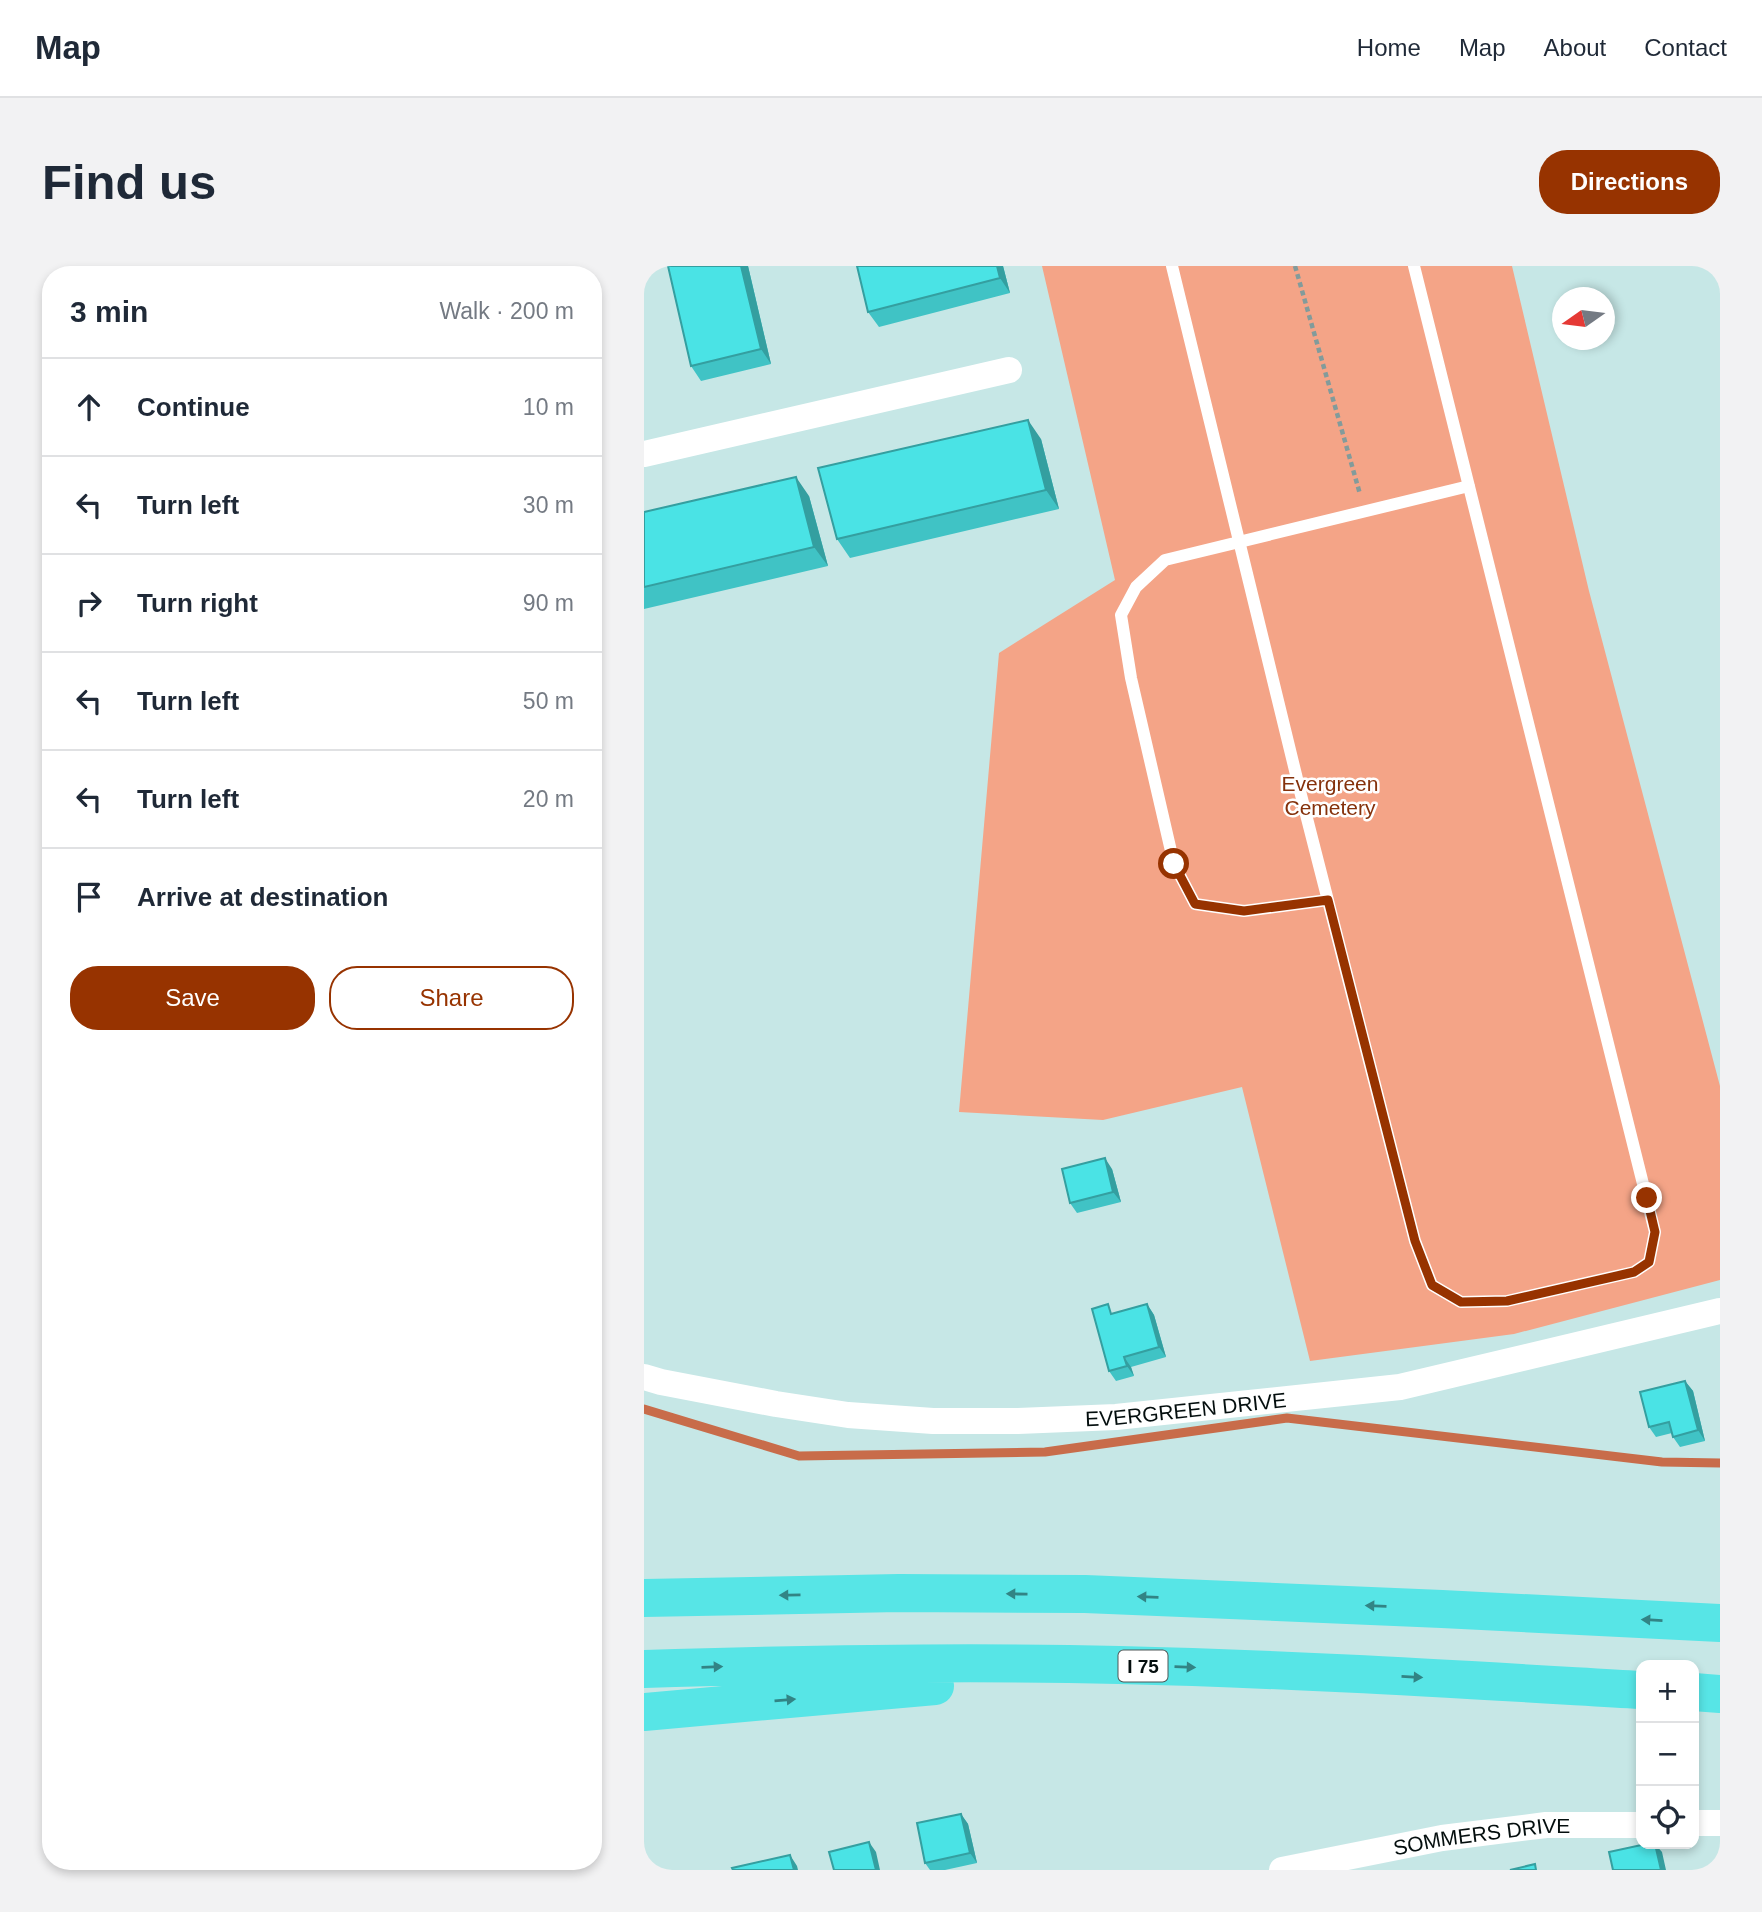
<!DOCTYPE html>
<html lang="en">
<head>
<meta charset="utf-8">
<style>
	:root { --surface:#fff; --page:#f2f2f3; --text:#1f2937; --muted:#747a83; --line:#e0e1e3; --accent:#973300 }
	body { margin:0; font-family:Helvetica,sans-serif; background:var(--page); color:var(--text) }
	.controls { position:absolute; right:21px; bottom:21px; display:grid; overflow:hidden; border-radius:14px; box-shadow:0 4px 10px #0003 }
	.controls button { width:63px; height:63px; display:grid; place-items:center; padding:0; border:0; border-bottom:2px solid var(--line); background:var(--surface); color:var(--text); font:35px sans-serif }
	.compass { position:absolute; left:908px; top:21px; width:63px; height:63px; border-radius:50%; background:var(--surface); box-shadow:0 4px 10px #0003; rotate:256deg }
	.stop { position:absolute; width:21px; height:21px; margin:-16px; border:5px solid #973300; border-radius:50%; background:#fff }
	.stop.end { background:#973300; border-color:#fff; box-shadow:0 2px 7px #0008 }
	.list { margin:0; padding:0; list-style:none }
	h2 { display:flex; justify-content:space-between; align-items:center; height:91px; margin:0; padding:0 28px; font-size:30px }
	h2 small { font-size:23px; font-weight:400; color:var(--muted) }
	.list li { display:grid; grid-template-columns:46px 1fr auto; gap:21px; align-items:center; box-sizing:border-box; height:98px; padding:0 28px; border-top:2px solid var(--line) }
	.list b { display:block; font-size:26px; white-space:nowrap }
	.list em { font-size:23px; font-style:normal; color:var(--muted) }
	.actions { display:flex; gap:14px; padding:21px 28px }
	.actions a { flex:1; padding:16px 0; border:2px solid var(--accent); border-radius:28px; text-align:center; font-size:24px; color:var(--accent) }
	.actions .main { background:var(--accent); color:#fff }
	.icon { flex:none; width:38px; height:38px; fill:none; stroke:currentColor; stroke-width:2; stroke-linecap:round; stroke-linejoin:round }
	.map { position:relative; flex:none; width:1076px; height:1604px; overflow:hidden; border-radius:28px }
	header { display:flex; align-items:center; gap:42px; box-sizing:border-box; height:98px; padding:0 35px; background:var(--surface); border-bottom:2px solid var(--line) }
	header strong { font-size:33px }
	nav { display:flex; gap:38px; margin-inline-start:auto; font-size:24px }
	.intro { display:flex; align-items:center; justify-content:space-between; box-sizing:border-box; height:168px; padding:0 42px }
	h1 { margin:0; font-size:49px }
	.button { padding:18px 32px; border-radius:28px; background:var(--accent); color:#fff; font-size:24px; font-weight:700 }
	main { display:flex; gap:42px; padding:0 42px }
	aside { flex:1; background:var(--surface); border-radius:28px; box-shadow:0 4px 10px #0003 }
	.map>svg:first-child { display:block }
</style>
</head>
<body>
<header>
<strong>Map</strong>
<nav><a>Home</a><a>Map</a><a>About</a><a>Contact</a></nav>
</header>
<div class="intro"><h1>Find us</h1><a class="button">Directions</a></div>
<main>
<aside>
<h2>3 min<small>Walk · 200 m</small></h2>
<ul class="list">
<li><svg class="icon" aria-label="ahead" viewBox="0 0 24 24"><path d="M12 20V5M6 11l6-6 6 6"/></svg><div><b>Continue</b></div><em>10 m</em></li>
<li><svg class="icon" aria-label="left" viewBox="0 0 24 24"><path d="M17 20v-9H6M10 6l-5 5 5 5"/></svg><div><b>Turn left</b></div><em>30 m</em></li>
<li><svg class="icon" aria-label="right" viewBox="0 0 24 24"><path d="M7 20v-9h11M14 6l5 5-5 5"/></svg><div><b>Turn right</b></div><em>90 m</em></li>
<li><svg class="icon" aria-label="left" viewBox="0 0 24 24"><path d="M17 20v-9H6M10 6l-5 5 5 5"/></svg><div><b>Turn left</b></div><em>50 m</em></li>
<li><svg class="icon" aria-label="left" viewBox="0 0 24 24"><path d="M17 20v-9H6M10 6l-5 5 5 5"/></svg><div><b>Turn left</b></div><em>20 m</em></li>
<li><svg class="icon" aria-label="arrive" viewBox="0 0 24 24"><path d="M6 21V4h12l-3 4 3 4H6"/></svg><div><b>Arrive at destination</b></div></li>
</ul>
<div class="actions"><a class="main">Save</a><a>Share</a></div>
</aside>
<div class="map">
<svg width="1076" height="1604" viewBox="0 0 1076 1604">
	<rect width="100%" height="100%" fill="#c6e7e6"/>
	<path fill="#f4a487" d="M398 0H868L945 325 1076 820V1014L870 1068 666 1095 598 821 459 854 315 846 355 387 471 314Z"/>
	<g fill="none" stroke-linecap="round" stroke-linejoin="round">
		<path stroke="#c86c4a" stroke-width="9" d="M0 1143 155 1190 401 1186 643 1152 1018 1196 1076 1197"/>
		<path stroke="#829b9b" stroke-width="4.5" stroke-dasharray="5 3.5" stroke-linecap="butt" d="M651 0 716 228"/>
		<path stroke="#fff" stroke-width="12" d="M528 0 656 525 771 975 788 1019 817 1036 863 1035 990 1006 1005 996 1011 966 770 0
			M684 634 600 645 551 638 530 598 487 412 477 349 492 321 521 294 825 220"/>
		<g stroke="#fff" stroke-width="26">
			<path d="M0 188 365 104"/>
			<path id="s1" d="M0 1111 17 1116 132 1138 204 1149 289 1155H374L472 1151 756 1121 1076 1045"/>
			<path d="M1050 1557H1076"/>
			<path id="s2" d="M638 1604 798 1572 902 1559H997"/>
		</g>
		<path stroke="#57e5e6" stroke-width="38" d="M0 1332 255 1327 441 1328 798 1343 1076 1357
			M0 1403C158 1398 317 1395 475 1399 649 1403 823 1414 997 1424
			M1050 1426 1076 1428
			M0 1446 291 1420"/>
	</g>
	<path fill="#40c3c5" d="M104 0 127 98 57 115 47 100Z
		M359 0 366 27 235 61 224 46Z
		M397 173 415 243 206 292 193 273Z
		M165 230 184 300 0 343V246Z
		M468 903 477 936 433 947 426 937Z
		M503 1038 510 1049 522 1091 487 1101 490 1110 472 1115 465 1105 470 1047Z
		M1041 1115 1049 1125 1061 1175 1036 1181 1029 1171 1028 1167 1012 1171 1005 1161Z
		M317 1548 324 1558 333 1597 301 1604H286L281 1597Z"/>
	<path fill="#349fa0" d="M97 0H104L127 98 117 83Z
		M353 0H359L366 27 356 12Z
		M384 154 397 173 415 243 402 224Z
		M152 211 165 230 184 300 170 281Z
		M461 892 468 903 477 936 469 926Z
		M503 1038 510 1049 522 1091 515 1081Z
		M480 1091 487 1101 490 1110 483 1100Z
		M1041 1115 1049 1125 1061 1175 1054 1164Z
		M317 1548 324 1558 333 1597 326 1587Z
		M225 1576 232 1586 236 1604H232Z
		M1011 1578 1018 1586 1022 1604H1017Z
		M146 1589 153 1600 154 1604H150Z"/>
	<path fill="#4ae3e5" stroke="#349fa0" stroke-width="2" d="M24 0H97L117 83 47 100Z
		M213 0H353L356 12 224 46Z
		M1076 1V13L1073 2Z
		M384 154 402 224 193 273 174 202Z
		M152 211 170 281 0 321V246Z
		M461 892 469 926 426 937 418 903Z
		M464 1038 467 1048 503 1038 515 1081 480 1091 483 1100 465 1105 448 1043Z
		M1041 1115 1054 1164 1029 1171 1025 1156 1005 1161 996 1126Z
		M317 1548 326 1587 281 1597 273 1557Z
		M225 1576 232 1604H190L185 1586Z
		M1002 1578H1011L1017 1604H969L965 1586Z
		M146 1589 150 1604H89L88 1602Z
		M891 1598 892 1604H866Z"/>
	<defs><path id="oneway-solid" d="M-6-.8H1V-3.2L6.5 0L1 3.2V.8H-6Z" transform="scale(1.75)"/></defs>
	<g fill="#328485">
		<use href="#oneway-solid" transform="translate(373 1328) rotate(-179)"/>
		<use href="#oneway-solid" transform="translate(146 1329) rotate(179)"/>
		<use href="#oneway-solid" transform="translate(504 1331) rotate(-178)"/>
		<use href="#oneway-solid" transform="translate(732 1340) rotate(-178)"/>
		<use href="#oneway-solid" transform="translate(1008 1354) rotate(-177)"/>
		<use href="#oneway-solid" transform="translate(68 1401) rotate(-2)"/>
		<use href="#oneway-solid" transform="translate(541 1401) rotate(2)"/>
		<use href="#oneway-solid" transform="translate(768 1411) rotate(3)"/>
		<use href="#oneway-solid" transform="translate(141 1434) rotate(-5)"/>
	</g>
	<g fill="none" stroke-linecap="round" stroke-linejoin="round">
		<path stroke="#973300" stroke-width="9" d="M530 598 551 638 600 645 684 634 771 975 788 1019 817 1036 863 1035 990 1006 1005 996 1011 966 1003 932"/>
	</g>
	<g text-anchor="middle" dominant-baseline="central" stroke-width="5" stroke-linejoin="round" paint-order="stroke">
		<rect fill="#fff" stroke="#4f5656" stroke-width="2" x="474.5" y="1384.5" width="49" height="31" rx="5"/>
		<g font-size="19" font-weight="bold" fill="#040e0e">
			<text x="499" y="1400">I 75</text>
		</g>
		<g font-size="21" fill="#85310b" stroke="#fff">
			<text x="686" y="517">Evergreen<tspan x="686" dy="24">Cemetery</tspan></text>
		</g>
		<g font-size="21" fill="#040e0e" stroke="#fff">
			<text stroke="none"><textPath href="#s1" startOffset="546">EVERGREEN DRIVE</textPath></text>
			<text stroke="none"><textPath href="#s2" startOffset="203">SOMMERS DRIVE</textPath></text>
		</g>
	</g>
</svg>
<div class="controls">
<button>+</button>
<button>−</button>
<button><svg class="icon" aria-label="locate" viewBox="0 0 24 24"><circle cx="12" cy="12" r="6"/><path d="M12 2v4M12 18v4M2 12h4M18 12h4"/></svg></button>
</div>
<svg class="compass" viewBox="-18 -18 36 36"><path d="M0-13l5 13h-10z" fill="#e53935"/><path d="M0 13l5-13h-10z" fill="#747a83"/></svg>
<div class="stop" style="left:530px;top:598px"></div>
<div class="stop end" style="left:1003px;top:932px"></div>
</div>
</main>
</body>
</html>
